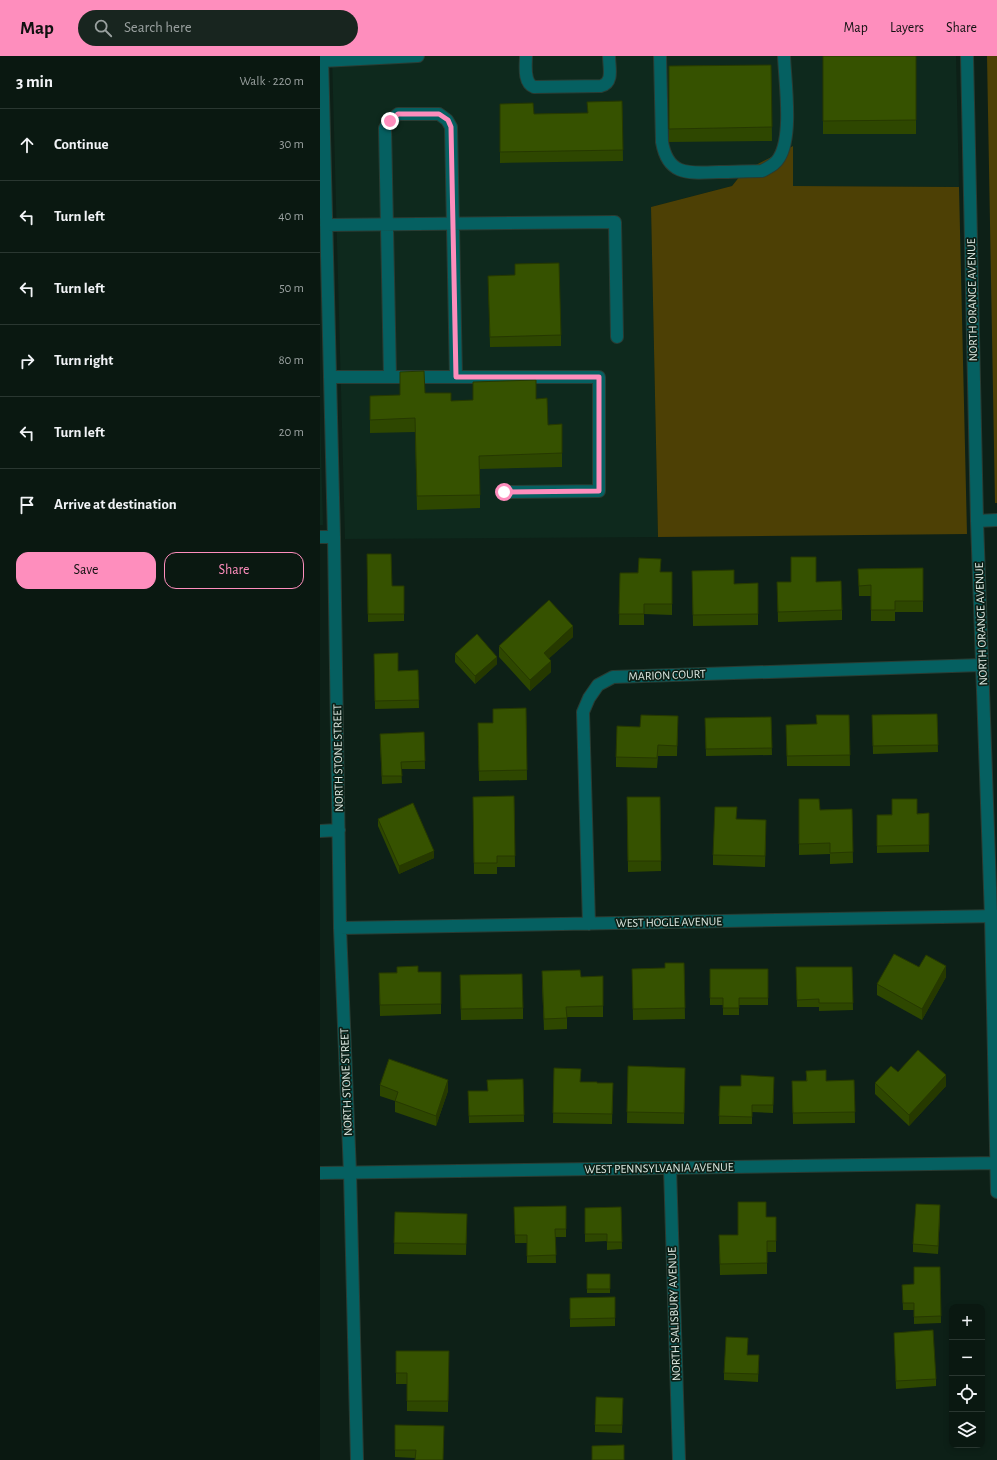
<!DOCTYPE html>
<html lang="en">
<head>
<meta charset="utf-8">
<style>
	:root { --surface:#0a1811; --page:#18251f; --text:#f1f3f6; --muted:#99a09f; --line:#2a3731; --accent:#fe8ebd }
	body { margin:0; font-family:"Alegreya Sans",sans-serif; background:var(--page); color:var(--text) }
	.controls { position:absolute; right:12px; bottom:12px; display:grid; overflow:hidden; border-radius:8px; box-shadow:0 2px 6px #0003 }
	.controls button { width:36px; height:36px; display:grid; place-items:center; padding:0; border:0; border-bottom:1px solid var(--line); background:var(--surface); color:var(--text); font:20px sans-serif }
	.stop { position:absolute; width:12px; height:12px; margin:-9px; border:3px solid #fe8ebd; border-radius:50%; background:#fff }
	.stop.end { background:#fe8ebd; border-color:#fff; box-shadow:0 1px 4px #0008 }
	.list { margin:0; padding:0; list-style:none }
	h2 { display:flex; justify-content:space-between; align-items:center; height:52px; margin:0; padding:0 16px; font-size:17px }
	h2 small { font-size:13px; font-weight:400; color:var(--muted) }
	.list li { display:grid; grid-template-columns:26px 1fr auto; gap:12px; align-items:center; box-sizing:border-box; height:72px; padding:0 16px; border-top:1px solid var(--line) }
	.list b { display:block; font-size:15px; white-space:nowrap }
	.list em { font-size:13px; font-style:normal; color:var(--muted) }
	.actions { display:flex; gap:8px; padding:12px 16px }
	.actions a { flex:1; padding:9px 0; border:1px solid var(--accent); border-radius:12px; text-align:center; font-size:14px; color:var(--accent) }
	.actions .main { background:var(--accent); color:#111 }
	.icon { flex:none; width:22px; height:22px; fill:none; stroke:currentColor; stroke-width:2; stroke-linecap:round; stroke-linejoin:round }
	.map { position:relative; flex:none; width:677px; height:1404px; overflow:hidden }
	header { display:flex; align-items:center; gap:24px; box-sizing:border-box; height:56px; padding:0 20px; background:var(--accent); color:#111 }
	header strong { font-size:19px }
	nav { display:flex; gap:22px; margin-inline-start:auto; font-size:14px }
	.search { width:280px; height:36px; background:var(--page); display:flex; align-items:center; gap:10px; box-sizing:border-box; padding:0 14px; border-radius:22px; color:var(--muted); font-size:15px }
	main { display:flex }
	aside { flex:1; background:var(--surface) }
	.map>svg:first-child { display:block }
</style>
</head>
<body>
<header>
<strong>Map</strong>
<div class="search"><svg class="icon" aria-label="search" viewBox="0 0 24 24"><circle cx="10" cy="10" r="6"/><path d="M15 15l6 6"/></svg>Search here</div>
<nav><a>Map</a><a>Layers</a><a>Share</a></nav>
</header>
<main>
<aside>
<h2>3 min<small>Walk · 220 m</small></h2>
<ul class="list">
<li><svg class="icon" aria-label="ahead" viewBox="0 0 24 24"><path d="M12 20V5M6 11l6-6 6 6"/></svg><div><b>Continue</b></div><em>30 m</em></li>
<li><svg class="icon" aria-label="left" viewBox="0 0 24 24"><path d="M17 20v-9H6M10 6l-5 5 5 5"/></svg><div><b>Turn left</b></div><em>40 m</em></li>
<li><svg class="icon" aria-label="left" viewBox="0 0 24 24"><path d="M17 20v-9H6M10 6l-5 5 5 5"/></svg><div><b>Turn left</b></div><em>50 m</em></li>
<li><svg class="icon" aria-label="right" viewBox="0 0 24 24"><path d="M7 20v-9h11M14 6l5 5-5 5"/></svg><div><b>Turn right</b></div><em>80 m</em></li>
<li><svg class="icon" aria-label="left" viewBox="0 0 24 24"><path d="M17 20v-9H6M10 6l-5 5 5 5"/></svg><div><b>Turn left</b></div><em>20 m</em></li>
<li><svg class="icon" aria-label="arrive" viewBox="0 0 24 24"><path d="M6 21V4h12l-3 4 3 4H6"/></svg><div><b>Arrive at destination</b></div></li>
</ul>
<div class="actions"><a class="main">Save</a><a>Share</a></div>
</aside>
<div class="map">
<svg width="677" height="1404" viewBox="0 0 677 1404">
	<rect width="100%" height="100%" fill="#0d2017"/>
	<path fill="#0e291d" d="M12 0H636L639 131 473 130V90L424 115 412 130 331 151 338 481 25 483Z
		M0 357 3 469H0Z"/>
	<path fill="#4d4005" d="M667 0H677V447H675Z
		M473 90V130L639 131 647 478 338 481 331 151 412 130 424 115Z"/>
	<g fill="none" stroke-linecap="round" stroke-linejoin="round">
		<g stroke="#2a3c33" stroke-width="14">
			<path id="minor" d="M2 0 14 481 20 872 30 1117 37 1404
				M206 0C206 9 203 27 214 31L281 30C294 27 289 11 289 0
				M340 0 342 86C348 121 370 117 399 116 413 116 428 115 442 115 449 111 455 109 459 102 473 80 465 26 464 0
				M647 0 657 465 671 860 677 1136
				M2 5 98 0
				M6 169 295 166 297 281
				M10 321H279V435L184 436
				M70 321 65 72 70 65 78 58H119L127 64 131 71 136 321
				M657 465 677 464
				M0 481H14
				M0 775 19 774
				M269 868 263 656 269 642 278 629 293 621 662 609
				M20 872 677 860
				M350 1112 359 1404
				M0 1117 677 1107"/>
		</g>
		<use href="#minor" stroke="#056061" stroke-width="12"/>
	</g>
	<path fill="#2e4700" d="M503 0H596V78H503Z
		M451 9 452 85 349 86V10Z
		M302 45 303 105 180 107V48L214 58 267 57Z
		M168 220 241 279V290L170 291Z
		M80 316 105 337 131 345 216 343 228 369 242 368V411L160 413V452L97 454 95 376 50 377V340L80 339Z
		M47 498 72 530H84V565L48 566Z
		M603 512V556H575V565H551V540H539L538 513Z
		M372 515 414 528 438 527V569L373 570Z
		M352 516V559L324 558V569H299L300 517Z
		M457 526H496L522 554V564L458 566Z
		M253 581 229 602 231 616 210 635 179 601V590Z
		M54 598 78 615 98 614 99 652 55 653Z
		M135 598 177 608 155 628 135 606Z
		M206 652 207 724 159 725 158 667H173Z
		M617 658 618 696 553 698 552 659Z
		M529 659 530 710H467L466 669 496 668Z
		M358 660 357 700H338L337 712 296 711V701L320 671Z
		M451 661 452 699 386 700 385 662Z
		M104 676 105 713H81L82 727 62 728 60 685Z
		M194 740 195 811H177V818H154L153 741Z
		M307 741H340L341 815 308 816Z
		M479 743 500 754 532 753 533 807 510 808V798L479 799Z
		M609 757V796L557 797V759Z
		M58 763 114 802 79 818 58 770Z
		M416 763 446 775 445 811 393 809V799Z
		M364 907 365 963 313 964 312 913 345 912Z
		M476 911H532L533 954 499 955V951H477Z
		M599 911 626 921 602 964 557 939V928Z
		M390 913H448V949H419V959H403V949H390Z
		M98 916 121 948V958L60 960 59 917Z
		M261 921 283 950V961H247V973L224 974 222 926Z
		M140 930 203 952V963L141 964Z
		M308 1010 365 1012 364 1068 307 1067Z
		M234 1012 261 1026 277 1027H293L292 1068 233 1067Z
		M486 1015 506 1025 534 1024 535 1067 473 1068 472 1025H486Z
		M578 1016 626 1030 589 1070 555 1038V1027Z
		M454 1021 453 1057 432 1056V1068H399L400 1030H421Z
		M203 1023 204 1066 149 1067 148 1035H168Z
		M60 1029 128 1035 116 1070 75 1056V1045L60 1040Z
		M246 1150V1181H235L236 1207H207V1187H195L194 1151Z
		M301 1151 302 1193 287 1194V1185L265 1186V1152Z
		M75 1156 147 1158 146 1199 74 1198Z
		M620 1157 618 1198 593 1196V1188Z
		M446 1161H456V1196H447V1218L400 1219 399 1179H418Z
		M620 1211 621 1267 594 1268V1254H583L582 1229 594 1228Z
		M267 1218H290V1237H267Z
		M295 1241V1270L250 1271V1242Z
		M574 1277 616 1323V1330L576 1333Z
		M76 1295H129L128 1356 87 1355V1328H76Z
		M428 1299H439L438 1326 404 1324V1317Z
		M303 1350 302 1377 275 1376V1369Z
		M75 1369 124 1370 95 1402 75 1401Z"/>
	<path fill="#263900" d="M253 570V581L224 607V597Z
		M177 601V608L155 628V620Z
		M231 605V616L210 635V624Z
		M114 795V802L79 818V810Z
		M626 910V921L602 964V953Z
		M626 1019V1030L589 1070V1059Z
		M128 1024V1035L116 1070V1060Z
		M620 1149V1157L618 1198V1190Z"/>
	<path fill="#365200" stroke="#263900" d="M503 0H596V64L503 65Z
		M451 9 452 71 349 73V10Z
		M302 45 303 94 180 96V48L213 47 214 58 268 57 267 46Z
		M239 207 241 279 170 281 168 220 195 219V208Z
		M104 315 105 337H131V345L153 344V326L216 324V343L227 342 228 369 242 368V397L159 400 160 439 97 440 95 362 50 364V340L80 339V316Z
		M47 498H71L72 530H84V558H48Z
		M471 501H496V526L521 525 522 554 458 556 457 526H471Z
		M319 502 341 503 340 516H352V548H324V558H299L300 517H318Z
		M603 512V545H575V554H551V529L539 530 538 513Z
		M414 514V528L438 527V558L373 559 372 515Z
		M229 544 253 570 224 597 231 605 210 624 179 590Z
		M157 578 177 601 155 620 135 598Z
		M78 597V615L98 614 99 644 55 645 54 598Z
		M206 652 207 714 159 715 158 667H173V653Z
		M617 658 618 689 553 690 552 659Z
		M321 659 358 660 357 690 338 689 337 702 296 701 297 670 320 671Z
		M496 659H529L530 699 467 700 466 669 497 668Z
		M451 661 452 692 386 693 385 662Z
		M104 676 105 705 81 706 82 720H62L60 678Z
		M194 740 195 800H177V807H154L153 741Z
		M307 741H340L341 805H308Z
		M479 743H499L500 754 532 753 533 796 510 797V787L479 788Z
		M572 743H597V758L609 757V789L557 790V759H572Z
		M93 747 114 795 79 810 58 763Z
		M395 751H417L416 763 446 764 445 800 393 799Z
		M574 898 599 911 606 899 626 910 602 953 557 928Z
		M345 907H364L365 952 313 953 312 913 345 912Z
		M98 910V916H121V948L60 949 59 917H77V911Z
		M476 911H532L533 947H499V943L477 944Z
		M390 913H448V942H419V952H403V942H390Z
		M260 914 261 921 283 920V950L246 951 247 962 224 963 222 915Z
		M202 918 203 952 141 953 140 919Z
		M598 994 626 1019 589 1059 555 1027 571 1010 578 1016Z
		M69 1003 128 1024 116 1060 75 1045 78 1036 60 1029Z
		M308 1010 365 1012 364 1057 307 1056Z
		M234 1012 261 1013 260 1026H277V1027H293L292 1058 233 1057Z
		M506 1014V1025L534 1024 535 1056 473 1057 472 1025H487L486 1015Z
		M421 1019 454 1021 453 1049H432V1061L399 1060 400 1030H421Z
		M203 1023 204 1059 149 1060 148 1035H168L167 1024Z
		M418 1146H446V1161H456V1185H447V1207L400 1208 399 1179H418Z
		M596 1148 620 1149 618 1190 593 1188Z
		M246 1150V1173H235L236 1199 207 1200V1179H195L194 1151Z
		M301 1151 302 1186H287V1178H265V1152Z
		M75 1156 147 1158 146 1188 74 1187Z
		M594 1211H620L621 1260 594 1261V1247H583L582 1229 594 1228Z
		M267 1218H290V1233H267Z
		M295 1241V1262L250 1263V1242Z
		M613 1274 616 1323 576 1325 574 1277Z
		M406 1281 428 1282 427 1299H439L438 1318 404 1317Z
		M76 1295H129L128 1345H87V1317H76Z
		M276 1341 303 1342 302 1369H275Z
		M75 1369 124 1370 123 1404H95L96 1394H75Z
		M304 1389V1404H272V1390Z"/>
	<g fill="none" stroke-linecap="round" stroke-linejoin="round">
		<path stroke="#fe8ebd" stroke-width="5" d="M70 65 78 58H119L128 64 131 71 136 321H279V435L184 436"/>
	</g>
	<g text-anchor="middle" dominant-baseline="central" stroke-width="3.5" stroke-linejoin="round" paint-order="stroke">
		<g font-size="12" fill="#dde9e2" stroke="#0d2017">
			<text transform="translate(652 244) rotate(-91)">NORTH ORANGE AVENUE</text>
			<text transform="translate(661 568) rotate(-92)">NORTH ORANGE AVENUE</text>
			<text transform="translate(347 619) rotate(-2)">MARION COURT</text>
			<text transform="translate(18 702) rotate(-91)">NORTH STONE STREET</text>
			<text transform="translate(349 866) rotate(-1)">WEST HOGLE AVENUE</text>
			<text transform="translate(26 1026) rotate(-92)">NORTH STONE STREET</text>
			<text transform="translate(339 1112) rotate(-1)">WEST PENNSYLVANIA AVENUE</text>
			<text transform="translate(354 1258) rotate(-92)">NORTH SALISBURY AVENUE</text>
		</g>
	</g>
</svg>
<div class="controls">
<button>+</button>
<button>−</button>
<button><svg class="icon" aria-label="locate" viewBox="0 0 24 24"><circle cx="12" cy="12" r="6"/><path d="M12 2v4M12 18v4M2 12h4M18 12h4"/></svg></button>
<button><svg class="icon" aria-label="layers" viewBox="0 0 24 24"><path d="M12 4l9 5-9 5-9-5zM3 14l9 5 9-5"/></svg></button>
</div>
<div class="stop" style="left:184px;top:436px"></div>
<div class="stop end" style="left:70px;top:65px"></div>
</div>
</main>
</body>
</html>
